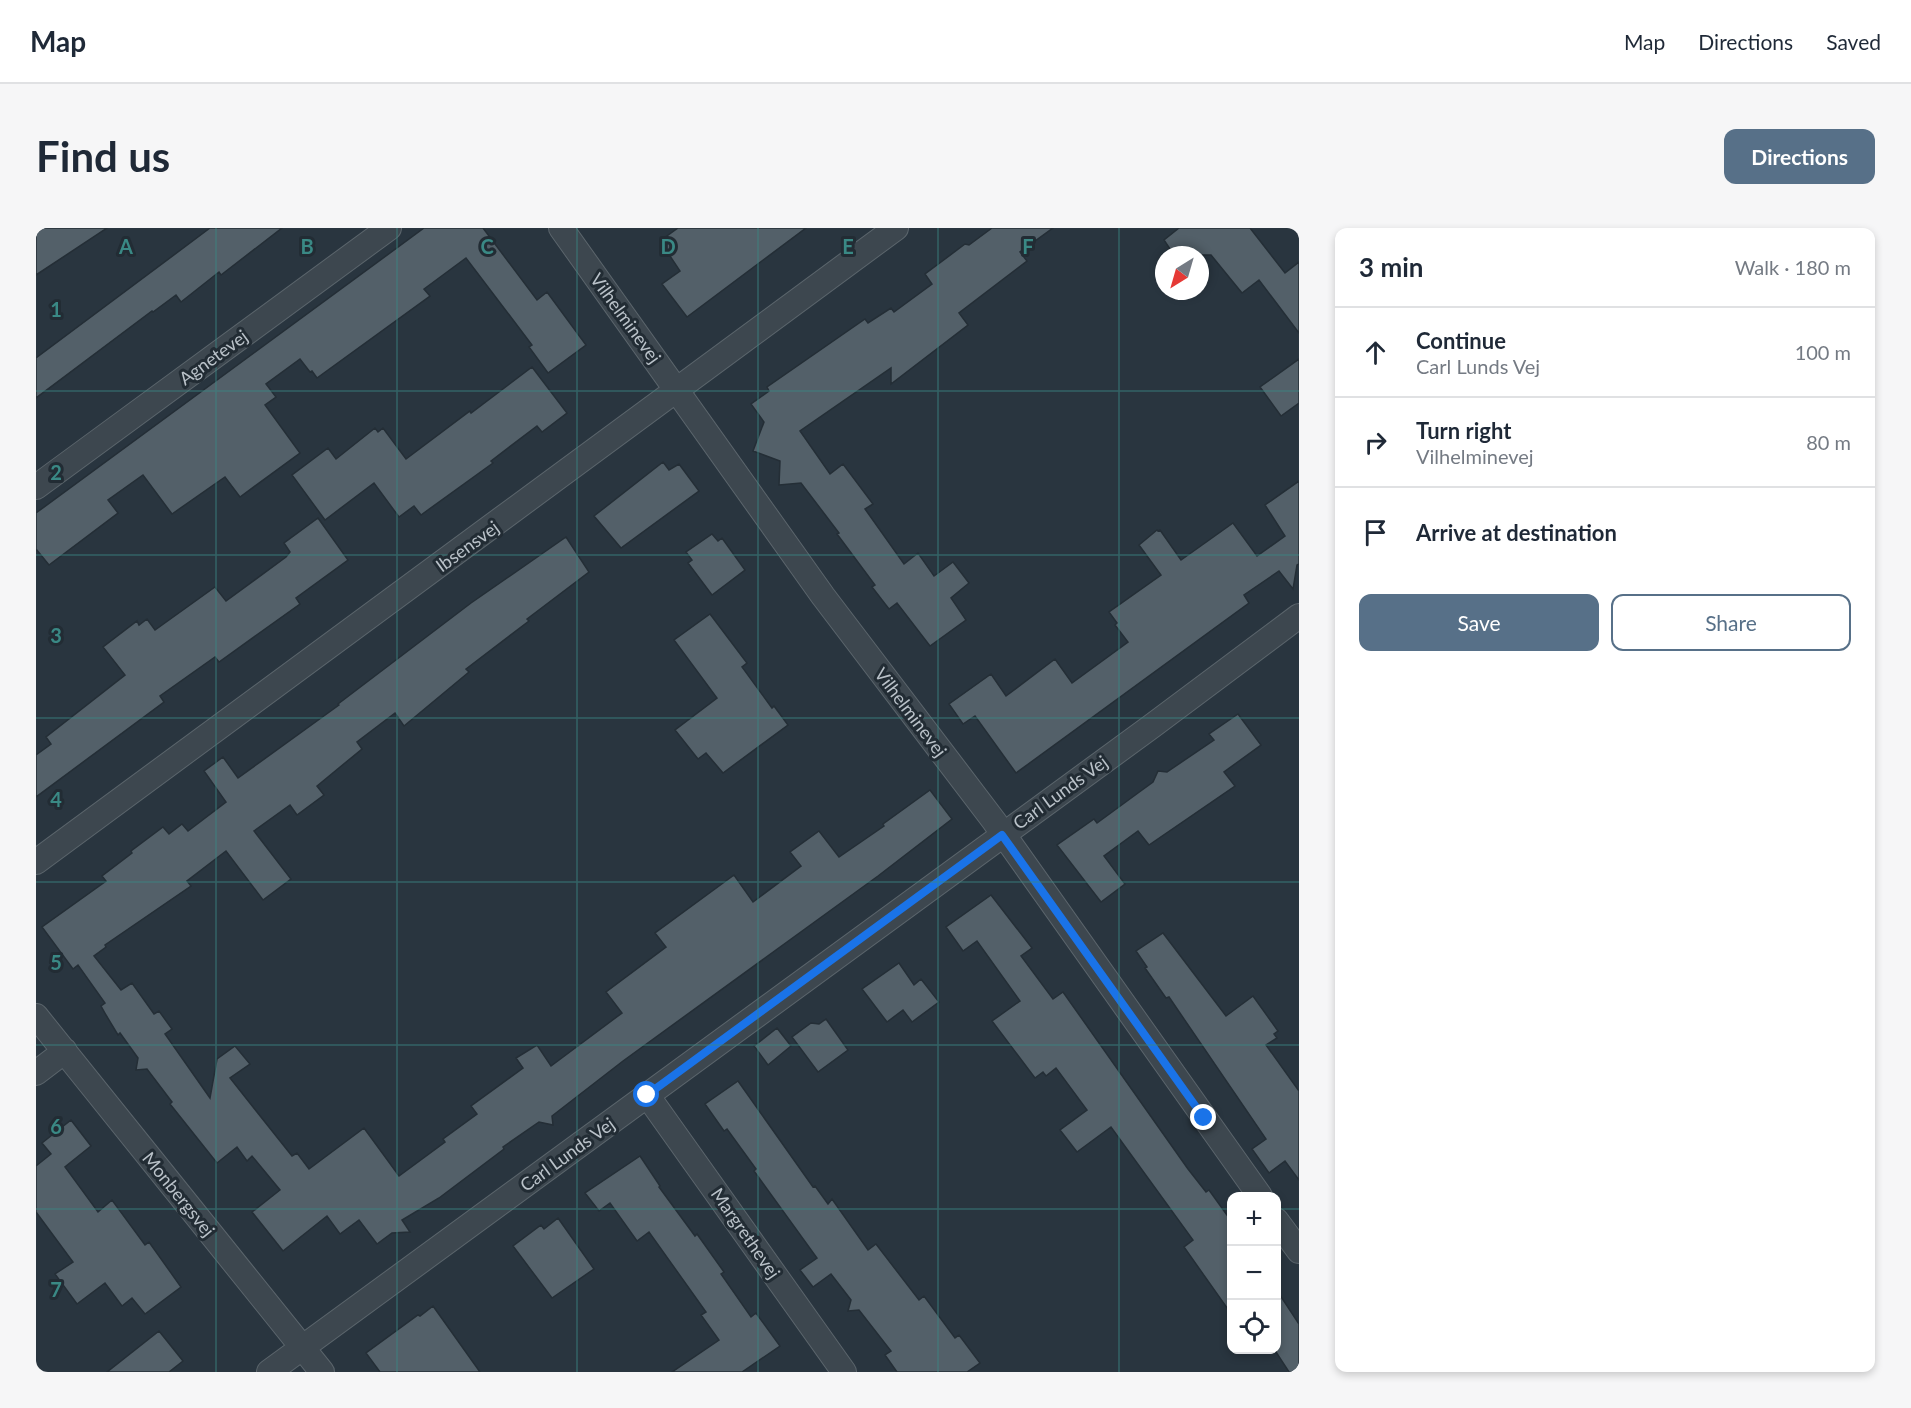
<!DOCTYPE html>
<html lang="en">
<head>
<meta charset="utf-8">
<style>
	:root { --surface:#fff; --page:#f6f6f7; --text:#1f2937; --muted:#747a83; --line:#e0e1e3; --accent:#577088 }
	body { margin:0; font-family:Lato,sans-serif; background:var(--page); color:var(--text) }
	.controls { position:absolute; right:18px; bottom:18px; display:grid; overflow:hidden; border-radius:12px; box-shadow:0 3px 9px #0003 }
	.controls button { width:54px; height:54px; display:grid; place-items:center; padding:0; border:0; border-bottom:2px solid var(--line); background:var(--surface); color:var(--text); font:30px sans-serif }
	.compass { position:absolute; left:1119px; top:18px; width:54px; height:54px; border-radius:50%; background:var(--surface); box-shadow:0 3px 9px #0003; rotate:217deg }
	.stop { position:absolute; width:18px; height:18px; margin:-14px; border:4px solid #1a73e8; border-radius:50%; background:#fff }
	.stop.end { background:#1a73e8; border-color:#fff; box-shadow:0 2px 6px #0008 }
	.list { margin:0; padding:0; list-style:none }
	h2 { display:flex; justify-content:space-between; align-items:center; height:78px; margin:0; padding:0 24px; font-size:26px }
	h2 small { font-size:20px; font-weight:400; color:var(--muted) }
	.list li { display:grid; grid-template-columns:39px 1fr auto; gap:18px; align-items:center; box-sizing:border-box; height:90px; padding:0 24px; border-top:2px solid var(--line) }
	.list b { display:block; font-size:22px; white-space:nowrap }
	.list p { margin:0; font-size:20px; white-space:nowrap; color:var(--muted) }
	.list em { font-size:20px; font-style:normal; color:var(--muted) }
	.actions { display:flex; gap:12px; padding:18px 24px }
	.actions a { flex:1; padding:14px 0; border:2px solid var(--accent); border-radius:12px; text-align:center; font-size:21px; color:var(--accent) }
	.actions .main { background:var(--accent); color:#fff }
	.icon { flex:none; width:33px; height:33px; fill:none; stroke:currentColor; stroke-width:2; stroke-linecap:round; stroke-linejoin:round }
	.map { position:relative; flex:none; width:1263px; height:1144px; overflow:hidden; border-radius:12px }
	header { display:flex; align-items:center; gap:36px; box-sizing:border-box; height:84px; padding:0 30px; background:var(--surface); border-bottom:2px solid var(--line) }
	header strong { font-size:28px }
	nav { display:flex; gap:33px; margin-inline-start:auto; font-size:21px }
	.intro { display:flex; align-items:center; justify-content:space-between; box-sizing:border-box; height:144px; padding:0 36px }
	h1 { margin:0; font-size:42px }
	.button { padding:15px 27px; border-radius:12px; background:var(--accent); color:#fff; font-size:21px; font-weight:700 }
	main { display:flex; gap:36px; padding:0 36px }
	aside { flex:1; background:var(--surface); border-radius:12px; box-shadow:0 3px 9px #0003 }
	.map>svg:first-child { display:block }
</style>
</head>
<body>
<header>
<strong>Map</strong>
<nav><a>Map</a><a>Directions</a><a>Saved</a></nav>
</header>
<div class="intro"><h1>Find us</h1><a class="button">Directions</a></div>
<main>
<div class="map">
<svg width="1263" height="1144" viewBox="0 0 1263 1144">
	<rect width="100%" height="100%" fill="#29353f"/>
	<path fill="#536069" stroke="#242e36" stroke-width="1.5" d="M0 0H71L0 47Z
		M174 0H246L185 47 183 44 145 74 140 67 117 84 116 83 0 170V130Z
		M388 0H447L501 72 511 64 550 117 512 145 493 119 496 117 430 30 388 61 394 68 281 150 276 143 274 144 264 131 230 156 240 169 229 177 264 225 204 269 189 249 136 286 107 247 72 272 82 285 13 337 0 321V285Z
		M642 0H770L651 89 626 56 644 43 624 13Z
		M956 0H1017L984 24 991 33 923 85 932 97 855 156V140L764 203 794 246 807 236 837 276 829 281 868 336 882 325 898 348 917 334 933 355 915 370 930 392 894 418 861 375 853 381 836 359 839 357 801 306 803 305 765 255 743 257 744 233 717 223 728 194 715 176 733 163 731 159 829 91 832 95 855 80 858 84 896 56 889 46 929 16 933 17Z
		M1143 0H1214L1249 45 1263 34V105L1223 52 1206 65 1175 27H1138L1128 12Z
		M1263 131V175L1245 188 1224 159Z
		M496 139 531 185 506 204 501 198 455 233 457 235 385 287 378 278 363 289 338 255 289 292 256 247 292 220 300 231 339 200 342 204 347 200 370 231 434 183 435 185Z
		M627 234 633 242 643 236 663 263 585 320 558 288Z
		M1263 253V336L1261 337 1257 361 1243 343 1208 367 1213 375 980 545 939 488 927 496 913 476 955 446 970 468 1019 431 1036 455 1092 414 1079 397 1081 395 1073 384 1125 347 1103 317 1121 302 1122 303 1124 302 1145 332 1197 295 1221 328 1249 308 1229 277Z
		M282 290 312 332 260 370 264 376 183 434 179 429 124 468 128 474 0 569V527L15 516 10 509 89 447 67 419 101 393 103 397 111 391 119 402 179 359 190 373 250 329 254 324 248 315Z
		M676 306 682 313 686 310 709 342 676 367 652 335 656 332 650 324Z
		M530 309 553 344 491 391 493 393 430 441 433 444 368 498 359 485 321 514 326 521 281 558 288 567 261 587 254 577 218 603 255 651 227 672 190 623 151 653 155 658 69 717 70 719 58 728 85 762 96 755 118 786 123 783 136 801 129 806 174 870 181 831 199 818 214 836 194 850 256 928 261 925 273 941 328 900 363 948 409 914 407 911 441 886 435 878 487 840 480 830 501 817 515 838 586 785 570 764 630 719 619 705 698 647 717 674 765 638 754 624 783 603 803 629 848 598 847 596 894 562 916 591 842 648 587 833 516 888 517 897 503 894 467 919 468 921 403 970 366 992 374 1004 356 1005 341 1016 323 992 304 1006 291 988 247 1023 216 984 244 962 216 928 211 933 201 919 181 935 134 876 136 874 111 841 100 842 102 830 84 805 82 807 70 787 65 778 69 775 42 737 37 741 6 699 70 653 66 648 96 625 95 623 127 599 133 606 146 596 152 603 190 574 168 543 187 529 202 550 303 477 302 476 435 375Z
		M674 386 711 435 706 439 736 480 738 478 752 497 687 545 670 525 662 531 639 502 681 470 638 412Z
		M1202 486 1225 517 1188 544 1199 558 1113 617 1102 603 1068 628 1089 656 1065 674 1021 617 1058 591 1061 595 1102 565 1117 554 1122 543 1131 544 1178 512 1173 506Z
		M955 667 996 720 985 728 1017 771 1027 764 1152 941 1170 964 1173 962 1196 994V1087L1148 1019 1157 1012 1075 899 1041 924 1024 902 1051 882 1020 840 1010 848 1007 844 999 850 956 793 984 773 941 713 927 723 910 699Z
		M1127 705 1190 788 1217 768 1242 803 1238 806 1241 810 1230 817 1263 863V952L1249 933 1233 945 1216 921 1230 911 1133 769 1130 770 1109 740 1111 739 1100 723Z
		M863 735 878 757 885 751 903 774 876 794 867 782 851 794 826 761Z
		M790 791 812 822 782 844 756 809 775 795 783 796Z
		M741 800 755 818 732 837 718 818Z
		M702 853 777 959 779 958 792 976 796 971 832 1022 840 1016 883 1072 888 1068 919 1110 923 1107 944 1135 931 1144H861L849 1127 855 1123 823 1082 812 1083 815 1072 795 1046 777 1059 764 1042 781 1030 718 943 720 941 691 901 688 903 669 876Z
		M35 892 55 918 29 939 62 984 76 972 109 1017 113 1014 145 1059 109 1086 96 1070 86 1078 69 1055 41 1076 19 1046 37 1034 0 984V938L15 926 6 915Z
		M604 928 624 958 623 959 659 1008 661 1006 688 1044 685 1046 715 1089 720 1085 744 1118 706 1144H636L683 1112 665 1087 670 1084 613 1004 601 1013 574 975 563 983 549 965Z
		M522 990 558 1041 516 1070 477 1018 505 997 508 1001Z
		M1240 1061 1263 1096V1144H1253L1240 1124Z
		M397 1078 444 1144H344L330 1125 382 1087 384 1088Z
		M123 1103 147 1133 133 1144H71Z"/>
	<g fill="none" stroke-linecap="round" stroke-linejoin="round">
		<g stroke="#5b656c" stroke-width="26">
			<path id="minor" d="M525 0 787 368 958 593 1224 968
				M0 259 353 0
				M0 634 860 0
				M0 788 286 1144
				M0 845 29 823
				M611 867 808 1144
				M1240 992 1263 1023
				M233 1144 1116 498 1263 388"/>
		</g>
		<use href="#minor" stroke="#3d474f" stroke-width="24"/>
	</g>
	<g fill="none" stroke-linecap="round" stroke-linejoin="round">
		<path stroke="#1a73e8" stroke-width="8" d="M611 867 966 607 1168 890"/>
	</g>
	<path fill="none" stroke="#3a8985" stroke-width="1.5" stroke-opacity="0.55" d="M180 0V1144M361 0V1144M541 0V1144M722 0V1144M902 0V1144M1083 0V1144M0 163H1263M0 327H1263M0 490H1263M0 654H1263M0 817H1263M0 981H1196M1240 981H1263"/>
	<g text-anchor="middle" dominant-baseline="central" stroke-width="6" stroke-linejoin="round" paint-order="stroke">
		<g font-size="18" fill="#bac2c9" stroke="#222c34">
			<text transform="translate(590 90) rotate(54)">Vilhelminevej</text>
			<text transform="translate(177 129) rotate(-36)">Agnetevej</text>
			<text transform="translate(431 318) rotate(-36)">Ibsensvej</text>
			<text transform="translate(875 484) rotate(53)">Vilhelminevej</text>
			<text transform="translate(1024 564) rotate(-36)">Carl Lunds Vej</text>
			<text transform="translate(531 926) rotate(-36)">Carl Lunds Vej</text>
			<text transform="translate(143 966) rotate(51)">Monbergsvej</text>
			<text transform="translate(710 1005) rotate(55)">Margrethevej</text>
		</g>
	</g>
	<g font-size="20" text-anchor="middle" font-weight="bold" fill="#3a8985" stroke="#222c34" stroke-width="6" stroke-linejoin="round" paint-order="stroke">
		<text x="90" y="26">A</text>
		<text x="271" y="26">B</text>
		<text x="451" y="26">C</text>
		<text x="632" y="26">D</text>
		<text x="812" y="26">E</text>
		<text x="992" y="26">F</text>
		<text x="20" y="89">1</text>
		<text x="20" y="252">2</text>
		<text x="20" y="415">3</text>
		<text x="20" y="579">4</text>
		<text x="20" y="742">5</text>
		<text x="20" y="906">6</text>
		<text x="20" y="1069">7</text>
	</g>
</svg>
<div class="controls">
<button>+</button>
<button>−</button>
<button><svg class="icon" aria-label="locate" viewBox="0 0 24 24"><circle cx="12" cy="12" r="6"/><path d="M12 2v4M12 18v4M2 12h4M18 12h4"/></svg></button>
</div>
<svg class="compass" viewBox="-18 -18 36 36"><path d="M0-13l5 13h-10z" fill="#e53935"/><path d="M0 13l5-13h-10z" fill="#747a83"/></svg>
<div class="stop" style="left:611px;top:867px"></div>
<div class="stop end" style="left:1168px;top:890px"></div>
</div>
<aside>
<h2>3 min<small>Walk · 180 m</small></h2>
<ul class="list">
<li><svg class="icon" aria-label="ahead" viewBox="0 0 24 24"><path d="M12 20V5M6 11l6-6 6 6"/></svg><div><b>Continue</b><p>Carl Lunds Vej</p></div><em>100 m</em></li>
<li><svg class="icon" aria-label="right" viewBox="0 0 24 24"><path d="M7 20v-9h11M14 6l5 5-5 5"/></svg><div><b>Turn right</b><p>Vilhelminevej</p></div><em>80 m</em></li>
<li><svg class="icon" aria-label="arrive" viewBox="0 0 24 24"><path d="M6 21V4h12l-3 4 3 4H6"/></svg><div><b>Arrive at destination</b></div></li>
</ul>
<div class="actions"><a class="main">Save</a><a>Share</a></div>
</aside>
</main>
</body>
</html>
